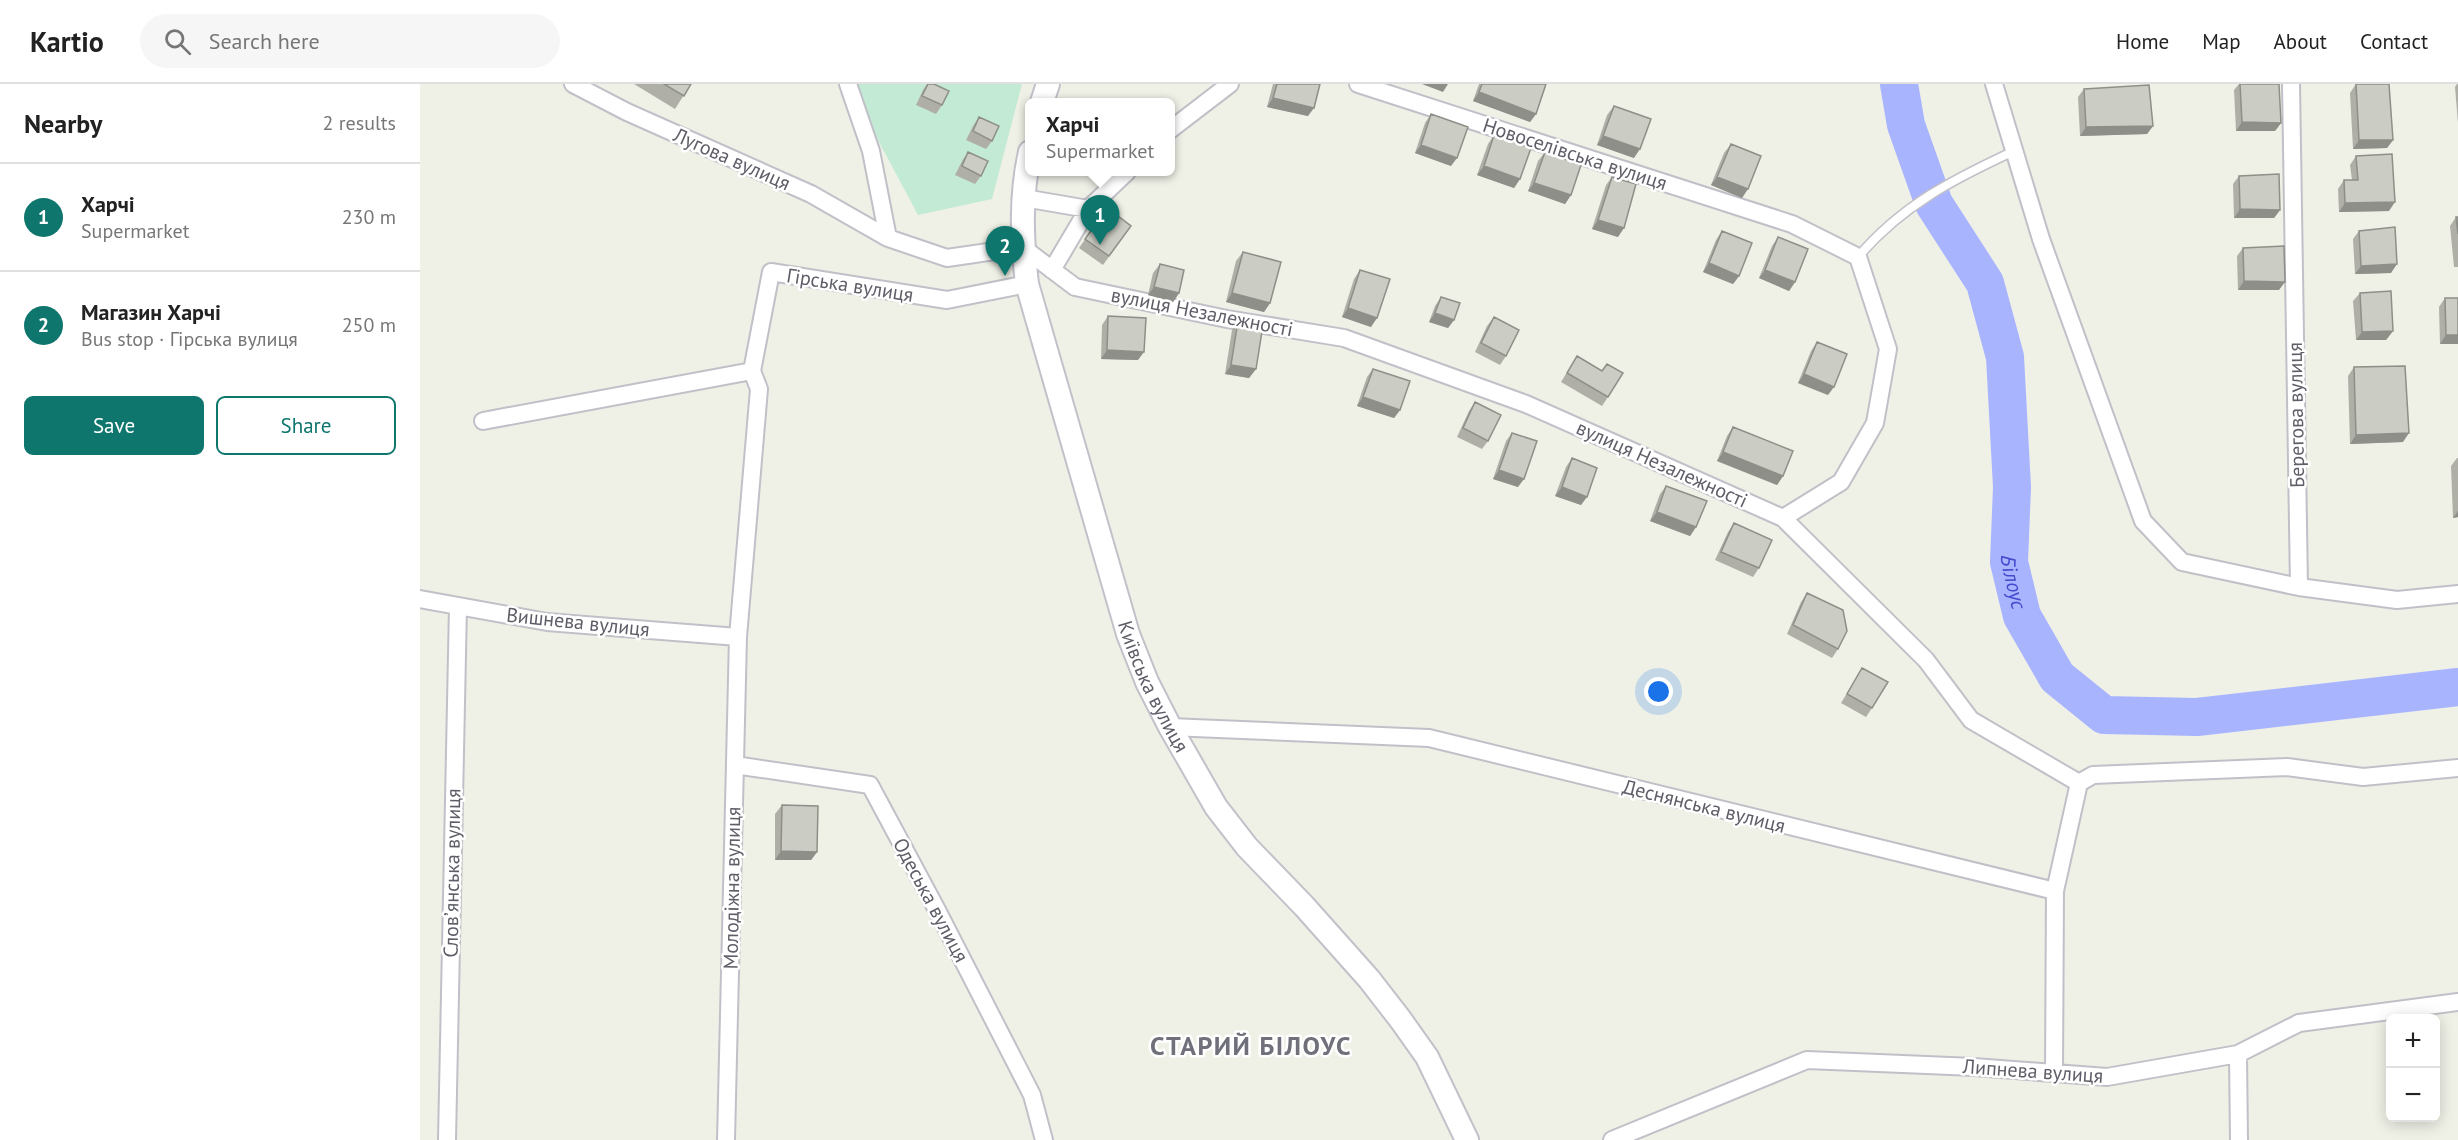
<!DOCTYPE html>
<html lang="en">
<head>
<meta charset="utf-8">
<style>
	:root { --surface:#fff; --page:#f6f6f6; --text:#222; --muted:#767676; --line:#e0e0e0; --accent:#0f766e }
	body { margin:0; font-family:"PT Sans",sans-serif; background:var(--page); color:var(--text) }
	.controls { position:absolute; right:18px; bottom:18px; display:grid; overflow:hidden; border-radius:9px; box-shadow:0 3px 15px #0003 }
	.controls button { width:54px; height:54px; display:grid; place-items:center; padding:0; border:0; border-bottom:2px solid var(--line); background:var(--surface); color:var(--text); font:30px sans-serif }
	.you { position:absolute; left:1239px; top:608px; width:21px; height:21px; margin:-15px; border:4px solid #fff; border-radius:50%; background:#1a73e8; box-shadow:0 0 0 9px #1a73e833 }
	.badge { display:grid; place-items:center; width:39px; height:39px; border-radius:50%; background:var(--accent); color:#fff; font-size:20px; font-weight:700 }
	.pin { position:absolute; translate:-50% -50px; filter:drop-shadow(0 2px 3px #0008) }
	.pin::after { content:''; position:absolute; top:32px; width:21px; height:18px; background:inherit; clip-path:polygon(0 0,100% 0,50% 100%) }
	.popup { position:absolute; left:605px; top:14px; width:150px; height:78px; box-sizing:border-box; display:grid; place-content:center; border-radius:9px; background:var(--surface); filter:drop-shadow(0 2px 4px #0005); font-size:20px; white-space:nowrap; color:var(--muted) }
	.popup b { font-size:22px; color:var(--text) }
	.popup::after { content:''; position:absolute; left:50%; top:100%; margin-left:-12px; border:12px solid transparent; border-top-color:var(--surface) }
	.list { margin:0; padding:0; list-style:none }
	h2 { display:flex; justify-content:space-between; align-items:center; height:78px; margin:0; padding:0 24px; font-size:26px }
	h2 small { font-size:20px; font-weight:400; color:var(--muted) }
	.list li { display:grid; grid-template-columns:39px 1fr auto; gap:18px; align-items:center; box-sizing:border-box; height:108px; padding:0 24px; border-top:2px solid var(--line) }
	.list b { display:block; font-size:22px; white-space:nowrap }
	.list p { margin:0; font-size:20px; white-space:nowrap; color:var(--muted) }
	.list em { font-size:20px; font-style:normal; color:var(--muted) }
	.actions { display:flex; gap:12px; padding:18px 24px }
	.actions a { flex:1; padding:14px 0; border:2px solid var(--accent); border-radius:9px; text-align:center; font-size:21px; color:var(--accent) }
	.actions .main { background:var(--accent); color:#fff }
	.icon { flex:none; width:33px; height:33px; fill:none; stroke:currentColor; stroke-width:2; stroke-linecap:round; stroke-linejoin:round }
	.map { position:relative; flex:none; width:2038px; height:1056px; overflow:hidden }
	header { display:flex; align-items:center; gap:36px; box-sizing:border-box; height:84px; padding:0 30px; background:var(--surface); border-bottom:2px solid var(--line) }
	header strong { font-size:28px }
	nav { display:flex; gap:33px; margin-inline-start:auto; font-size:21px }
	.search { width:420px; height:54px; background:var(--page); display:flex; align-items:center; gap:15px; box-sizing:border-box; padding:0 21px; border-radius:33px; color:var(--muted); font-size:22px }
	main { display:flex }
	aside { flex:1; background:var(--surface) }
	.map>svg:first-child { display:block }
</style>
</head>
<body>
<header>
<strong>Kartio</strong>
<div class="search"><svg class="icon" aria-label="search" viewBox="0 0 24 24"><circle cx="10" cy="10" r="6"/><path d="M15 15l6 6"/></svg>Search here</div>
<nav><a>Home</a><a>Map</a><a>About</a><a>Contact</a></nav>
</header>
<main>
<aside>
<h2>Nearby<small>2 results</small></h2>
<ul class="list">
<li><span class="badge">1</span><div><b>Харчі</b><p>Supermarket</p></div><em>230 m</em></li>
<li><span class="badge">2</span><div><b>Магазин Харчі</b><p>Bus stop · Гірська вулиця</p></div><em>250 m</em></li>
</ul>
<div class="actions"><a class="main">Save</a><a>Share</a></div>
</aside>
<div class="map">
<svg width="2038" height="1056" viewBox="0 0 2038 1056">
	<rect width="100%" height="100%" fill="#eff1e7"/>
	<path fill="#c3ead4" d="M428 0H602L572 115 498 131Z"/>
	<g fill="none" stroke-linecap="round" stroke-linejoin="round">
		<path stroke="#a9b4ff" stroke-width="38" id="s1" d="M1479 0 1486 41 1514 120 1565 199 1585 273 1592 403 1589 478 1602 532 1637 593 1684 631 1777 633 2038 603"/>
		<g stroke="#c1c0c8" stroke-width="11">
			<path id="lane" d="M1438 173C1482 121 1534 95 1594 67"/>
		</g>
		<g stroke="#c1c0c8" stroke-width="20">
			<path id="street" d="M153 0 207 28 391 110 468 154
				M428 0 451 67 468 154 527 174 602 163 655 203 807 235 924 254 1106 320 1363 434 1506 576 1551 636 1659 699 1635 807
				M938 0 1372 140 1438 173 1468 265 1455 339 1421 398 1363 434
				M1574 0 1621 155 1723 437 1762 478 1879 503
				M1871 0 1879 503 1977 516 2038 510
				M750 46 810 0
				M604 114 668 125 707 88
				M632 186 668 125
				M332 287 351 188 527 216 607 200
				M63 337 332 287 339 305 318 553 306 1056
				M0 515 127 538 318 553
				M750 643 1009 654 1635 807 1634 989
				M315 681 450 701 517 826 612 1011 624 1056
				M1659 699 1673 691 1867 683 1943 693 2038 684
				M1818 970 1819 1056
				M27 1056 38 522
				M1192 1056 1387 976 1554 983 1687 993 1818 970 1879 939 2038 918"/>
		</g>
		<g stroke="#c2c1ca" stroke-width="26">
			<g id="secondary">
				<path d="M622 18 628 0"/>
				<path id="s2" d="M610 68C600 112 602 156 607 200L708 550 727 598 750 643 796 723 827 763 884 822 949 895 980 935 1007 973 1047 1056"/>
			</g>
		</g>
		<use href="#lane" stroke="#fff" stroke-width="8"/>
		<use href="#street" stroke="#fff" stroke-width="16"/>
		<use href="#secondary" stroke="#fff" stroke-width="22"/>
	</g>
	<path fill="#afafa8" d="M214 0H271L255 25Z
		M507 0H514L522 21 516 30 496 21 503 6Z
		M853 0H900L888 32 847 23Z
		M1059 0H1126L1116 30 1110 38 1053 17Z
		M1819 0H1859L1861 39 1855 47H1816L1814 6Z
		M1936 0 1973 56 1967 64 1933 65 1930 9Z
		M2037 0H2038V39L2035 3Z
		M1664 5 1733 42 1727 50 1660 52 1658 13Z
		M1194 22 1214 74 1177 61 1187 31Z
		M1011 30 1031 82 995 69 1005 39Z
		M559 33 572 57 566 65 546 56 553 42Z
		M1074 51 1100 95 1094 104 1057 91 1068 60Z
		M1311 60 1322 114 1291 101 1304 69Z
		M548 68 561 92 555 100 535 91 542 77Z
		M1125 68 1151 111 1145 120 1108 107 1118 77Z
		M1936 72 1969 127 1919 128 1918 105 1924 96H1932L1930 81Z
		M1819 92 1860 126 1854 134H1814L1813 100Z
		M1192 93 1198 153 1172 145 1186 101Z
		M2036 133H2038V183H2034L2030 142Z
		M675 141 686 149 711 142 683 181 659 164Z
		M1302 147 1319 192 1313 200 1283 188 1296 156Z
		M1939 147 1971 189 1935 190 1933 155Z
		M1358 153 1375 198 1369 207 1339 194 1352 162Z
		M1823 164 1859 206H1818L1817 172Z
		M823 168 850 219 844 228 806 218 816 177Z
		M740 180 759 209 753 218 728 211 733 189Z
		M940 186 951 243 922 233 934 195Z
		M1940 209 1973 247 1966 256H1936L1933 217Z
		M1021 213 1034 236 1028 244 1009 238 1015 222Z
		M2025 214 2038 260H2020L2019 223Z
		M688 232 718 276 681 275 682 241Z
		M1074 233 1086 272 1080 281 1055 268 1067 242Z
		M818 237 836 285 829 294 805 290 812 246Z
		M1397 258 1408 311 1378 299 1391 267Z
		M1157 272 1182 287 1187 280 1188 313 1182 322 1141 298Z
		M1934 283 1983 358 1930 360 1928 292Z
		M953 285 980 326 974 334 937 322 947 293Z
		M1055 318 1068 357 1062 365 1037 353 1049 327Z
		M1313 343 1363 392 1357 401 1297 377 1307 352Z
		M1092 349 1098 403 1073 395 1086 357Z
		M1152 374 1161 421 1135 412 1146 383Z
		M2037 374H2038V433L2033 434 2031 382Z
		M1246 402 1276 443 1270 452 1230 437 1240 410Z
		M1314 439 1339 484 1333 493 1295 476 1308 448Z
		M1387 509 1418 565 1412 574 1367 550 1381 518Z
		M1442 584 1452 624 1446 633 1421 619Z
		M362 721 397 768 391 776H355V730Z"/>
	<path fill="#8e8f88" d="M1002 0H1028L1023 8Z
		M1059 8 1116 30 1110 38 1053 17Z
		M853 14 894 24 888 32 847 23Z
		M1822 38 1861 39 1855 47H1816Z
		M1733 42 1727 50 1660 52 1666 43Z
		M1183 52 1220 65 1214 74 1177 61Z
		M1939 56H1973L1967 64 1933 65Z
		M1001 61 1037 74 1031 82 995 69Z
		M1064 82 1100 95 1094 104 1057 91Z
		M1297 93 1328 105 1322 114 1291 101Z
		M1114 99 1151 111 1145 120 1108 107Z
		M1975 118 1969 127 1919 128 1925 119Z
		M1820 125 1860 126 1854 134H1814Z
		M1178 136 1204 144 1198 153 1172 145Z
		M1289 179 1319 192 1313 200 1283 188Z
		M1977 180 1971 189 1935 190 1941 182Z
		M1345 186 1375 198 1369 207 1339 194Z
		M1824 197 1865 198 1859 206H1818Z
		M734 203 759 209 753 218 728 211Z
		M812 209 850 219 844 228 806 218Z
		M928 224 957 234 951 243 922 233Z
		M1015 229 1034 236 1028 244 1009 238Z
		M1973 247 1966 256H1936L1942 248Z
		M2026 251H2038V260H2020Z
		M687 266 724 268 718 276 681 275Z
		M811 281 836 285 829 294 805 290Z
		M1384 290 1414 303 1408 311 1378 299Z
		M943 313 980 326 974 334 937 322Z
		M1989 349 1983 358 1930 360 1936 351Z
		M1303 368 1363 392 1357 401 1297 377Z
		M1079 386 1104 395 1098 403 1073 395Z
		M1142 403 1167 413 1161 421 1135 412Z
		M2038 427V433L2033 434Z
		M1237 428 1276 443 1270 452 1230 437Z
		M361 767 397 768 391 776H355Z"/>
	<path fill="#cbccc3" stroke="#8e8f88" stroke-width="1.5" d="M244 0H271L264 12Z
		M508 0H514L529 7 522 21 502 12Z
		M857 0H900L894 24 853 14Z
		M1062 0H1126L1116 30 1059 8Z
		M1820 0H1859L1861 39 1822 38Z
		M1936 0H1969L1973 56H1939Z
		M1729 1 1733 42 1666 43 1664 5Z
		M1194 22 1231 35 1220 65 1183 52Z
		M1011 30 1048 43 1037 74 1001 61Z
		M559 33 579 42 572 57 553 47Z
		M1074 51 1111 64 1100 95 1064 82Z
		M1311 60 1341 72 1328 105 1297 93Z
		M548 68 568 77 561 92 542 82Z
		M1125 68 1161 81 1151 111 1114 99Z
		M1972 70 1975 118 1925 119 1924 96H1938L1936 72Z
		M1859 90 1860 126 1820 125 1819 92Z
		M1192 93 1216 100 1204 144 1178 136Z
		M698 132 711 142 689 172 665 155 675 141 686 149Z
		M2036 133H2038V150Z
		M1975 143 1977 180 1941 182 1939 147Z
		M1302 147 1332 159 1319 192 1289 179Z
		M1358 153 1388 165 1375 198 1345 186Z
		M1864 162 1865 198 1824 197 1823 164Z
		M823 168 861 178 850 219 812 209Z
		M740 180 764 186 759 209 734 203Z
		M940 186 970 195 957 234 928 224Z
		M1971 207 1973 247 1942 248 1940 209Z
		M1021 213 1040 219 1034 236 1015 229Z
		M2025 214H2038V251H2026Z
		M688 232 726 234 724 268 687 266Z
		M1074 233 1099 246 1086 272 1061 259Z
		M818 237 843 241 836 285 811 281Z
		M1397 258 1427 270 1414 303 1384 290Z
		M1157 272 1182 287 1187 280 1203 289 1188 313 1147 289Z
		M1985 282 1989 349 1936 351 1934 283Z
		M953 285 990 297 980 326 943 313Z
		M1055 318 1081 331 1068 357 1043 344Z
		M1313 343 1373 367 1363 392 1303 368Z
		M1092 349 1117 357 1104 395 1079 386Z
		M1152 374 1177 384 1167 413 1142 403Z
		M1246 402 1287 417 1276 443 1237 428Z
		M1314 439 1352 456 1339 484 1301 468Z
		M1387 509 1423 526 1427 547 1418 565 1373 541Z
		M1442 584 1468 598 1452 624 1427 610Z
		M362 721 398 722 397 768 361 767Z"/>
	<g text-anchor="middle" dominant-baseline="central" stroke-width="5" stroke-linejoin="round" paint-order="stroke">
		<g font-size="20" fill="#5e5e68" stroke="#fff">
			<text transform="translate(1155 70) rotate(18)">Новоселівська вулиця</text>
			<text transform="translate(312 75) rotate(24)">Лугова вулиця</text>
			<text transform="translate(430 201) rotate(9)">Гірська вулиця</text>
			<text transform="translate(782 228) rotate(11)">вулиця Незалежності</text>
			<text transform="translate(1876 331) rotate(-91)">Берегова вулиця</text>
			<text transform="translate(1242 380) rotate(24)">вулиця Незалежності</text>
			<text transform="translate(158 538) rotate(6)">Вишнева вулиця</text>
			<text stroke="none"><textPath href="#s2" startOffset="555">Київська вулиця</textPath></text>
			<text transform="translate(1284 722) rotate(14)">Деснянська вулиця</text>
			<text transform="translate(32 789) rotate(-89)">Словʼянська вулиця</text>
			<text transform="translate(312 804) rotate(-89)">Молодіжна вулиця</text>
			<text transform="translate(511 816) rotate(62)">Одеська вулиця</text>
			<text transform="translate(1613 987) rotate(4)">Липнева вулиця</text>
		</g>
		<g font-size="21" font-style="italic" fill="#434acc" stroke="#fff">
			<text stroke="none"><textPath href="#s1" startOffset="522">Білоус</textPath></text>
		</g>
		<g font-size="26" font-weight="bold" letter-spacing="1.5" fill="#6f707a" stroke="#fff">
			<text x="831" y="961">СТАРИЙ БІЛОУС</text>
		</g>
	</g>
</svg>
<div class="controls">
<button>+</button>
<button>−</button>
</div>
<div class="you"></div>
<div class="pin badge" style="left:680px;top:161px">1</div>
<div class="popup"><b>Харчі</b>Supermarket</div>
<div class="pin badge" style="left:585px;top:192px">2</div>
</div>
</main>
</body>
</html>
